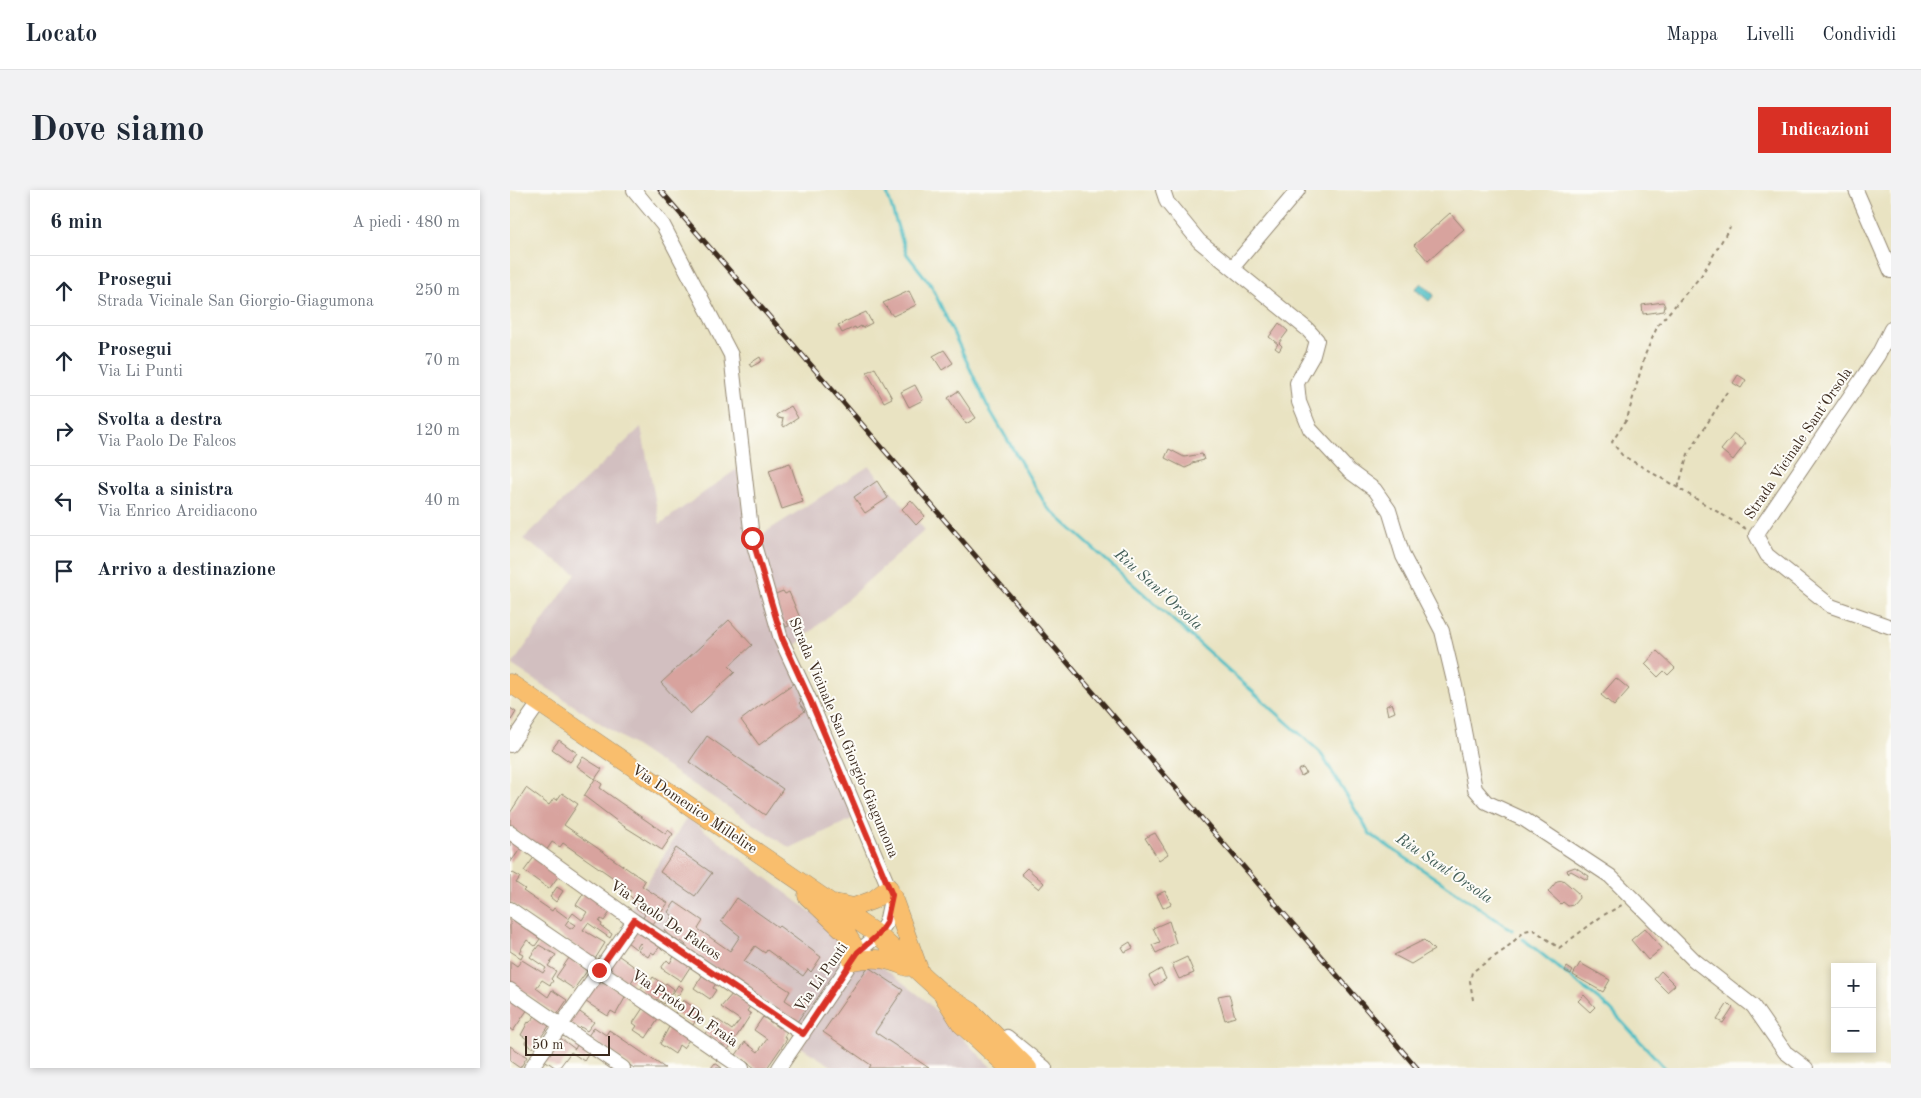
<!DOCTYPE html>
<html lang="it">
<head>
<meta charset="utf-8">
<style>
	:root { --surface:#fff; --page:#f2f2f3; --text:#1f2937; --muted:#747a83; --line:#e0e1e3; --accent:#d93025 }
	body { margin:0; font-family:"Old Standard TT",serif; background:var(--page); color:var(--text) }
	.controls { position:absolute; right:15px; bottom:15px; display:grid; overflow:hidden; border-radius:0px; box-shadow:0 2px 8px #0003 }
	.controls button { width:45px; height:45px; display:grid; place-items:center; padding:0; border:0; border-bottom:1px solid var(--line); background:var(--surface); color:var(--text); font:25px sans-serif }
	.scale { position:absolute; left:15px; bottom:12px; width:85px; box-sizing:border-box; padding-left:5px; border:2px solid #3b2a1e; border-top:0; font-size:14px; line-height:18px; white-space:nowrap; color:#3b2a1e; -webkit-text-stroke:4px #fdfcf7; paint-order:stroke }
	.stop { position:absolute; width:15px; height:15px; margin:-11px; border:4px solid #d93025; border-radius:50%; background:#fff }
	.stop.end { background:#d93025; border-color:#fff; box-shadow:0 1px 5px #0008 }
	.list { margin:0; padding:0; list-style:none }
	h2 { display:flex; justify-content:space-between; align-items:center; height:65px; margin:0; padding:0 20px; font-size:21px }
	h2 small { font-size:16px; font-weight:400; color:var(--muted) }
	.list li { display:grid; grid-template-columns:32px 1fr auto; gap:15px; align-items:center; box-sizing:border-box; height:70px; padding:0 20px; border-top:1px solid var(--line) }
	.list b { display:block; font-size:19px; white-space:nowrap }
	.list p { margin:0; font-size:16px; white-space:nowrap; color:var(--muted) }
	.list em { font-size:16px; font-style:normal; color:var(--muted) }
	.icon { flex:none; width:28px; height:28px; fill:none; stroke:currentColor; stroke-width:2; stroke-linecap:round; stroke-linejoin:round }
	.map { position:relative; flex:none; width:1381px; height:878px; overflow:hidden; border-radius:0px }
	header { display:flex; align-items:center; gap:30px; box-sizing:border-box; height:70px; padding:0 25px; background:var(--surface); border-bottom:1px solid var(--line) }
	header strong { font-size:24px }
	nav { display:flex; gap:28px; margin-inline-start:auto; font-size:18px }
	.intro { display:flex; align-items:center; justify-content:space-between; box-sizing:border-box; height:120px; padding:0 30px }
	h1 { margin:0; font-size:35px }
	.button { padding:12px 22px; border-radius:0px; background:var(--accent); color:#fff; font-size:18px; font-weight:700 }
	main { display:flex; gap:30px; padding:0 30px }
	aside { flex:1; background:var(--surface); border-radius:0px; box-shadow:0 2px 8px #0003 }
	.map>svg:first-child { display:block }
</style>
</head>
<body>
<header>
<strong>Locato</strong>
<nav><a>Mappa</a><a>Livelli</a><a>Condividi</a></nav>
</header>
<div class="intro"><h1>Dove siamo</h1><a class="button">Indicazioni</a></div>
<main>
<aside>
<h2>6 min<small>A piedi · 480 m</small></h2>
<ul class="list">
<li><svg class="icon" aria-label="ahead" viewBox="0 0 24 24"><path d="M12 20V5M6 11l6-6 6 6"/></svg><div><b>Prosegui</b><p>Strada Vicinale San Giorgio-Giagumona</p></div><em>250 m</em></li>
<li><svg class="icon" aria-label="ahead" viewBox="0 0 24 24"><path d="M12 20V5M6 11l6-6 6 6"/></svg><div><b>Prosegui</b><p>Via Li Punti</p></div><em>70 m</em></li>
<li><svg class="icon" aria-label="right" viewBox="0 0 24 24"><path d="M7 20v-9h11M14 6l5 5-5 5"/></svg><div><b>Svolta a destra</b><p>Via Paolo De Falcos</p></div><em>120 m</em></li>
<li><svg class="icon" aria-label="left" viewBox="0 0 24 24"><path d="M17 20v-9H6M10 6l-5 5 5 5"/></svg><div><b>Svolta a sinistra</b><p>Via Enrico Arcidiacono</p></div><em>40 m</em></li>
<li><svg class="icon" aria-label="arrive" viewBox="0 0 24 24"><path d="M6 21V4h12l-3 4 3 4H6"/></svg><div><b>Arrivo a destinazione</b></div></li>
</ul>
</aside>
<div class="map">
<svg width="1381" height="878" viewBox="0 0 1381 878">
	<rect width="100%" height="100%" fill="#fdfcf7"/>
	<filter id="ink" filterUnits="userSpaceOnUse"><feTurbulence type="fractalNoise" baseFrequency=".02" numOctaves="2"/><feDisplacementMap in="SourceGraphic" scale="10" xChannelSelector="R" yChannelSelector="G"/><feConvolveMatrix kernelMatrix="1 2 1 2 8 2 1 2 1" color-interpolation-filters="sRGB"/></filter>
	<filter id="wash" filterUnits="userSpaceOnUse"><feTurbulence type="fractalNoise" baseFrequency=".0096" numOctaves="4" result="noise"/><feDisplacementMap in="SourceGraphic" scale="20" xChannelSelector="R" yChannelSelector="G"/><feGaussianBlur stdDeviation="1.12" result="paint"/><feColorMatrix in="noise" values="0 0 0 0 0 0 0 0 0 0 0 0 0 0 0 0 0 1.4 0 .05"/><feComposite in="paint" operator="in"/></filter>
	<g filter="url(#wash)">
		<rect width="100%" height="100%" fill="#e9e3c2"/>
		<path fill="#d2bfc0" d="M131 237 150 334 227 279 240 352 359 276 415 340 278 462 344 628 280 658 2 475 66 384 13 349Z
			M177 627 414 809 482 878H325L281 851 292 837 119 722Z"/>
		<path fill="#50bec4" stroke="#467471" d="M911 93 924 105 919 111 905 99Z"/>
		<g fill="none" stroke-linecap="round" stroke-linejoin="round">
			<path stroke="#50bec4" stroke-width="3" d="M376 0 396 63 421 95 477 215 537 317 810 562 860 644 1002 740
				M1013 749 1100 819 1155 878"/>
		</g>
		<g id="blocks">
			<path fill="#d8a39e" d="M940 23 954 39 918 71 904 55Z
				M399 101 406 115 383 126 373 113Z
				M1153 112 1155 116 1154 121 1133 124 1132 115Z
				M356 122 362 133 352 138 351 136 346 139 345 137 332 143 328 135Z
				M769 133 778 141 769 153 772 156 769 161 765 158 768 154 759 147Z
				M434 160 443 173 432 180 423 166Z
				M250 167 252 171 241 177 239 174Z
				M365 178 382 208 374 212 357 182Z
				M1228 185 1236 190 1231 198 1223 193Z
				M405 195 413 210 399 217 391 202Z
				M448 201 466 228 456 234 438 208Z
				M281 216 288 228 274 237 272 234 273 229 268 228 266 225Z
				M1224 244 1236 253 1223 270 1211 260Z
				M659 259 674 267 692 264 694 270 682 273V275L675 278 655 268Z
				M280 273 293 312 272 319 259 280Z
				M367 291 378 308 355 323 344 307Z
				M401 310 415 326 406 335 392 319Z
				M273 401 275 404 279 402 290 428 277 432 279 436 276 437 263 405Z
				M219 430 242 455 219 476 225 482 180 524 151 493Z
				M1147 461 1165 478 1158 485 1154 481 1148 487 1135 474Z
				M1106 488 1119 499 1104 516 1091 505Z
				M284 493 291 511 289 513 295 521 249 555 231 530 252 514 253 515Z
				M882 513 885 522 878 525 876 516Z
				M0 518 6 522 0 532Z
				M197 546 273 599 255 625 179 572Z
				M49 550 67 563 60 572 42 559Z
				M73 567 92 579 85 589 67 576Z
				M793 578 796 583 791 586 788 580Z
				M85 589 92 594 90 598 108 611 156 644 158 640 163 644 152 660 112 635 74 606Z
				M16 598 39 615 44 608 47 610 52 603 68 614 54 635 135 691 132 696 158 713 143 734 133 728 135 724 125 717 128 714 118 704 121 700 53 653 50 657 42 652 36 661 0 637V623Z
				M645 643 658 664 649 670 635 648Z
				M0 650 11 658 0 673Z
				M166 658 202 683 185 706 150 682Z
				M25 666 50 684 39 699 14 681Z
				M1065 677 1079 686 1077 690 1061 681 1058 683 1057 680Z
				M517 678 534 693 529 699 511 684Z
				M3 683 10 687 6 693 15 699 13 701 42 721 44 718 59 729 55 735 60 739 66 735 58 730 63 723 72 730 77 722 66 715 75 701 102 719 94 731 91 729 89 732 92 734 91 736 102 744 100 748 78 733 73 740 95 753 85 769 0 712V686Z
				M1053 690 1068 703 1069 708 1063 715 1058 716 1053 712 1051 714 1038 702 1047 691Z
				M47 697 53 701 46 712 40 707Z
				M655 701 661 714 653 718 647 705Z
				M227 708 268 737 269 736 311 767 301 782 298 779 293 786 257 760 255 763 245 756 234 771 280 801 275 810 284 816 290 808 296 812 298 810 301 812 287 832 175 757 176 755 171 751 170 753 154 740 163 726 158 722 165 712 193 731 188 739 220 761 230 746 211 731Z
				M0 728 30 749 25 756 17 750 9 762 13 764 11 768 0 761Z
				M659 731 666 753 646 763 642 755 650 752 643 738Z
				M124 735 152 754 144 764 141 762 138 767 128 760 132 755 130 753 126 759 117 752Z
				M1135 738 1152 758 1138 770 1121 750Z
				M914 750 924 760 901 774 884 765Z
				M620 752 623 758 615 762 612 757Z
				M29 755 46 765 38 776 46 781 41 789 43 791 40 795 32 790 26 798 38 807 42 800 57 810 47 825 0 792V771L7 776 12 770 33 783 36 778 20 767Z
				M105 763 129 780 120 794 96 777Z
				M166 763 182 774 171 791 151 778 157 770 160 773Z
				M677 767 684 783 669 789 662 774Z
				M59 768 77 781 64 799 46 787Z
				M1070 773 1100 790 1093 802 1063 785Z
				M358 777 393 800 365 842 419 878H359L361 875 313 842Z
				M1057 777 1063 781 1061 784 1055 781Z
				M651 779 656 789 644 796 639 786Z
				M1151 781 1165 795 1157 802 1144 789Z
				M194 783 207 792 203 798 206 800 200 809 184 798Z
				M143 787 154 795 156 793 164 799 154 814 147 809 145 811 130 800 135 793 138 795Z
				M86 790 92 794 94 791 116 806 106 824 101 821 98 826 73 810Z
				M168 795 173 798 168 806 163 803Z
				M223 803 241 815 237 821 241 824 218 860 195 844 204 827 222 840 230 830 211 817Z
				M719 804 725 827 715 830 708 806Z
				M1074 805 1085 817 1080 822 1068 811Z
				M0 808 18 819 3 841 0 839Z
				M173 810 191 822 183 835 165 823Z
				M1218 813 1223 818 1213 833 1207 830Z
				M133 818 149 828 136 848 124 840 127 836 123 833Z
				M67 820 84 832 77 841 71 837 69 839 58 832Z
				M25 826 39 836 23 858 15 853 17 849 11 845 18 832 19 833Z
				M253 827 269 838 271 835 278 840 274 847 277 849 257 878H245L226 865 235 852 248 862 257 849 244 840Z
				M84 837 96 845 99 840 155 878H124L78 846Z
				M159 837 179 850 173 858 169 855 165 864 150 854Z
				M49 847 65 859 67 855 79 863 74 871 61 862 49 878H46L33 869Z
				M0 856 17 867 10 878 0 871Z
				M205 873 212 878H201Z"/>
		</g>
	</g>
	<g filter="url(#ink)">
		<use href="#blocks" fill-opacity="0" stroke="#928670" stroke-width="1"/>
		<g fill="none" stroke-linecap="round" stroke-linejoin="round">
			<g stroke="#928670" stroke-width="16">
				<path id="minor" d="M124 0 153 35 221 165 242 348 271 449 301 513 382 705 376 733 368 745 348 762 269 878
					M653 0 657 12 689 51 797 139 807 150 803 165 787 193 789 212 800 239 839 281 865 300 879 320 893 366 932 441 947 504 965 599 976 612 1015 630 1100 686 1184 770 1243 816 1275 862 1296 878
					M1346 0 1381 81
					M722 78 788 0
					M1381 139 1368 165 1246 345 1257 365 1321 416 1381 437
					M0 555 29 513
					M0 642 124 731 293 844
					M0 719 232 878
					M0 800 113 878
					M493 850 497 847 535 878
					M21 878 124 731"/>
			</g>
			<g stroke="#928670" stroke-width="19">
				<path id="major" d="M0 493 368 745 433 804 461 821 518 878
					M382 705 410 782
					M297 706 336 743 344 756 342 771C366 767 374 768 397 777
					M324 713 344 717 363 710 379 698
					M434 807 451 834 499 878"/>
			</g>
			<path stroke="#928670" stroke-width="2" stroke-dasharray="4 4" stroke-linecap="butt" d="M1217 202 1178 264 1168 298 1236 339
				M1168 298 1112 265 1102 252 1117 229 1135 165 1148 135 1191 86 1220 37
				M963 810 960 791 962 782 994 760 1015 741 1023 739 1049 758 1092 726 1112 715"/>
			<use href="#minor" stroke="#fff" stroke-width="14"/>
			<use href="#major" stroke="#f9be6d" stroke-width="18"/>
			<g stroke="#3b2a1e" stroke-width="5">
				<path id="rail" d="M150 0 907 878"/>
			</g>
			<use href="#rail" stroke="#fdfcf7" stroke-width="3" stroke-dasharray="9" stroke-linecap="butt"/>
		</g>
	</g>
	<g fill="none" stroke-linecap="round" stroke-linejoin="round" filter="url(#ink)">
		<path stroke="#d93025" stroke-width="6" d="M89 780 124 730 293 844 348 762 368 745 376 733 382 705 301 512 272 448 242 348"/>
	</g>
	<g text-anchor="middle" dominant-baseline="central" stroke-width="4" stroke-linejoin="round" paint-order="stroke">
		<g font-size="15" fill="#3b2a1e" stroke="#fdfcf7">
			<text transform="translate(1289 254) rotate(-56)">Strada Vicinale Sant'Orsola</text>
			<text transform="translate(333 548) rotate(67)">Strada Vicinale San Giorgio-Giagumona</text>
			<text transform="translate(184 620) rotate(34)">Via Domenico Millelire</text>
			<text transform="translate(155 731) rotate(34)">Via Paolo De Falcos</text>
			<text transform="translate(312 788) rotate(-55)">Via Li Punti</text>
			<text transform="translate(174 819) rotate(34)">Via Proto De Fraia</text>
		</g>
		<g font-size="16" font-style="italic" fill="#425e58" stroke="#fdfcf7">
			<text transform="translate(648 400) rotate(42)">Riu Sant'Orsola</text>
			<text transform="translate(934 679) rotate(34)">Riu Sant'Orsola</text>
		</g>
	</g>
</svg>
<div class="controls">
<button>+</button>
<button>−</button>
</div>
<div class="scale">50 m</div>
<div class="stop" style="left:242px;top:348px"></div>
<div class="stop end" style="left:89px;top:780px"></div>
</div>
</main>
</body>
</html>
